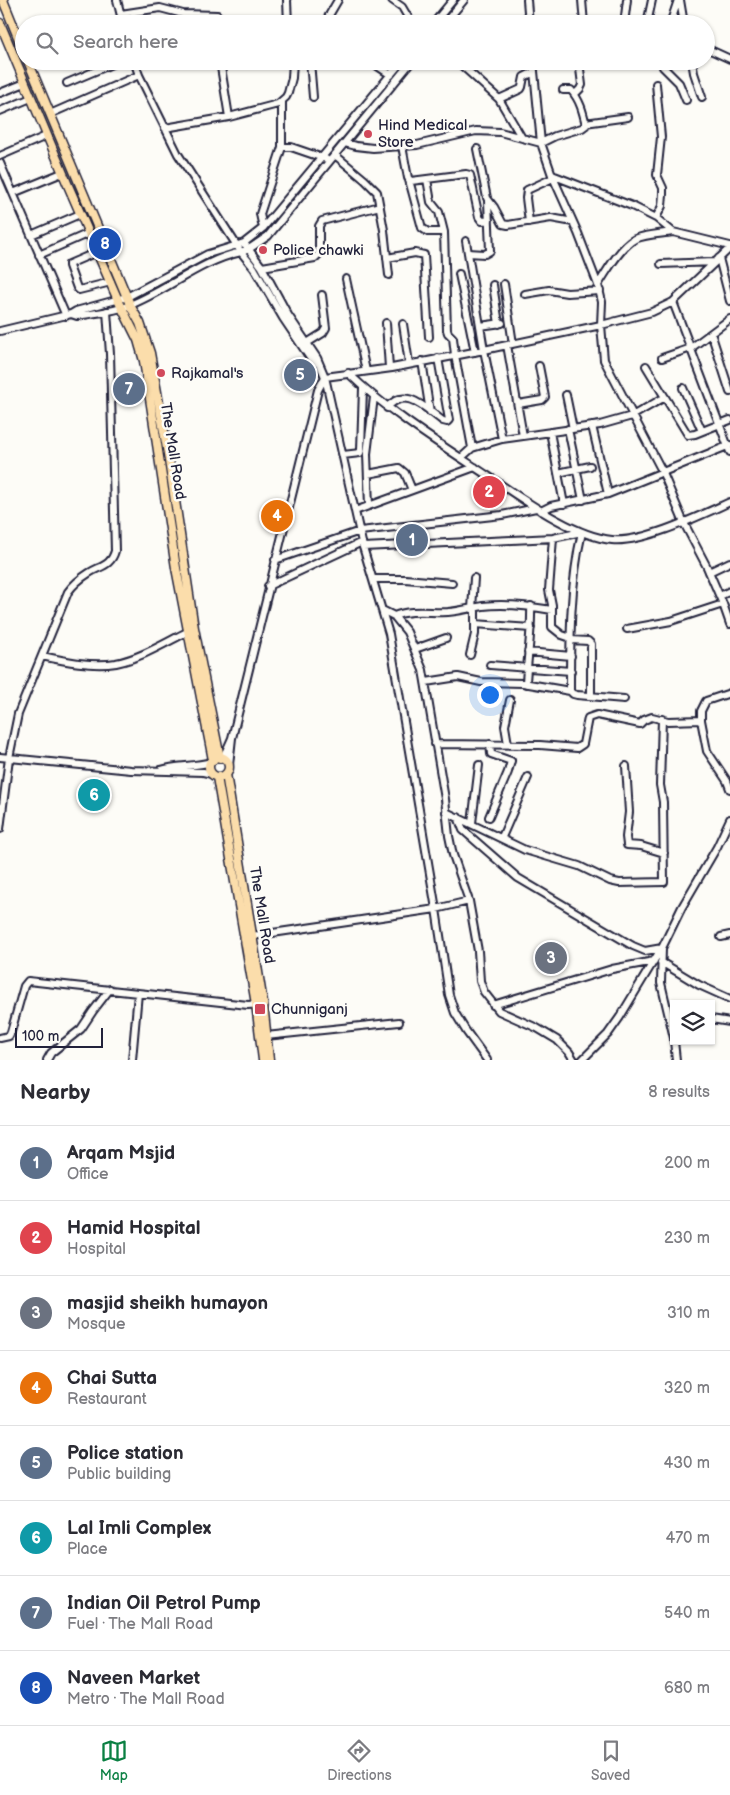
<!DOCTYPE html>
<html lang="en">
<head>
<meta charset="utf-8">
<style>
	:root { --surface:#fff; --page:#f7f7f7; --text:#2b2b33; --muted:#7c7c81; --line:#e1e1e2; --accent:#0b8043 }
	body { margin:0; font-family:"Balsamiq Sans",sans-serif; background:var(--page); color:var(--text) }
	.controls { position:absolute; right:15px; bottom:15px; display:grid; overflow:hidden; border-radius:0px; box-shadow:0 1px 4px #0004 }
	.controls button { width:45px; height:45px; display:grid; place-items:center; padding:0; border:0; border-bottom:1px solid var(--line); background:var(--surface); color:var(--text); font:25px sans-serif }
	.scale { position:absolute; left:15px; bottom:12px; width:88px; box-sizing:border-box; padding-left:5px; border:2px solid #22223b; border-top:0; font-size:14px; line-height:18px; white-space:nowrap; color:#22223b; -webkit-text-stroke:4px #fdfcf7; paint-order:stroke }
	.you { position:absolute; left:489px; top:694px; width:18px; height:18px; margin:-12px; border:4px solid #fff; border-radius:50%; background:#1a73e8; box-shadow:0 0 0 8px #1a73e833 }
	.badge { display:grid; place-items:center; width:32px; height:32px; border-radius:50%; background:var(--accent); color:#fff; font-size:16px; font-weight:700 }
	.pin { position:absolute; translate:-50% -50%; border:2px solid #fff; box-shadow:0 1px 5px #0006 }
	.list { margin:0; padding:0; list-style:none }
	h2 { display:flex; justify-content:space-between; align-items:center; height:65px; margin:0; padding:0 20px; font-size:21px }
	h2 small { font-size:16px; font-weight:400; color:var(--muted) }
	.list li { display:grid; grid-template-columns:32px 1fr auto; gap:15px; align-items:center; box-sizing:border-box; height:75px; padding:0 20px; border-top:1px solid var(--line) }
	.list b { display:block; font-size:19px; white-space:nowrap }
	.list p { margin:0; font-size:16px; white-space:nowrap; color:var(--muted) }
	.list em { font-size:16px; font-style:normal; color:var(--muted) }
	.icon { flex:none; width:28px; height:28px; fill:none; stroke:currentColor; stroke-width:2; stroke-linecap:round; stroke-linejoin:round }
	.map { position:relative; flex:none; width:730px; height:1060px; overflow:hidden }
	.search { position:absolute; background:var(--surface); box-shadow:0 1px 4px #0004; left:15px; right:15px; top:15px; height:55px; display:flex; align-items:center; gap:12px; box-sizing:border-box; padding:0 18px; border-radius:28px; color:var(--muted); font-size:19px }
	.sheet { height:665px; background:var(--surface) }
	nav { display:flex; justify-content:space-around; align-items:center; box-sizing:border-box; height:70px; border-top:1px solid var(--line); background:var(--surface); font-size:14px; color:var(--muted) }
	nav a { display:grid; justify-items:center; gap:2px }
	nav .on { color:var(--accent) }
	.map>svg:first-child { display:block }
</style>
</head>
<body>
<div class="map">
<svg width="730" height="1060" viewBox="0 0 730 1060">
	<rect width="100%" height="100%" fill="#fdfcf7"/>
	<filter id="ink" filterUnits="userSpaceOnUse"><feTurbulence type="fractalNoise" baseFrequency=".02" numOctaves="2"/><feDisplacementMap in="SourceGraphic" scale="10" xChannelSelector="R" yChannelSelector="G"/><feConvolveMatrix kernelMatrix="1 2 1 2 8 2 1 2 1" color-interpolation-filters="sRGB"/></filter>
	<g filter="url(#ink)">
		<g fill="none" stroke-linecap="round" stroke-linejoin="round">
			<g stroke="#22223b" stroke-width="10">
				<path id="minor" d="M117 0 123 24
					M287 0 288 24
					M392 0 402 7 412 24
					M527 0 529 24
					M582 0 584 24
					M680 0 684 24
					M121 14 160 8 183 14 217 15 219 24
					M324 24 338 0
					M433 24 453 0
					M444 24 464 0
					M624 24 627 0
					M647 24 652 0
					M670 24 678 0
					M706 48 730 59
					M134 61 139 75 178 154 241 252 249 249 268 236 412 61
					M220 61 229 117
					M310 61 313 97
					M370 61 391 75
					M457 61 499 99 522 138
					M533 61 541 143 552 175 578 233 598 285 602 302 601 325 604 360 662 471 684 523 707 567 723 604 730 624
					M662 61 663 67 679 83 686 100
					M692 61 694 73 702 97
					M67 83 119 61
					M656 84 661 137 657 175 663 188V194L662 206 656 218
					M0 93 25 83
					M575 94 580 89 582 85 579 61
					M499 99 521 89 522 87 524 77 534 72
					M0 111 31 98
					M50 114 139 75
					M585 123 628 117
					M165 128 229 117 278 104 286 97 288 93 292 78 293 61
					M345 143 356 146 373 148 417 145 476 131 500 132 541 143 555 136 582 128 586 125C583 112 580 100 571 90H563
					M402 146 408 178 411 181 466 174 470 175 479 217 482 221 489 220
					M282 147H291L326 159
					M477 149 487 198 494 207 503 224 508 225 551 218 573 222
					M335 155 365 180 377 192 384 230 389 275
					M0 156 46 136
					M0 163 66 316
					M552 175 632 206 656 218 673 232 730 246
					M427 179 431 202 439 212 444 232 447 330 448 333 453 338 455 355 472 448
					M409 180 422 228 428 232H444
					M13 193 62 173
					M529 222 526 198 527 190 553 178
					M263 228 260 214 282 147V101
					M31 235 80 214
					M466 241 484 350 502 439
					M244 243 263 228 402 61
					M97 252 69 264V266L77 288 79 290 111 282
					M468 253 485 254 490 251 488 201
					M39 255 89 233
					M387 258 415 253 424 255 429 337
					M719 258 730 301
					M661 264 715 262
					M262 267 315 258 319 254V226L322 221 380 206
					M459 274 475 352
					M346 279 366 371
					M504 284 513 344
					M493 285 499 324
					M598 285C606 272 621 246 635 239 646 234 661 234 673 232
					M525 294 549 290 567 293 600 291
					M673 302 730 452
					M71 314 77 316C94 313 114 312 130 305 168 290 200 261 241 252L254 268 283 318 312 361 318 364
					M386 323 389 368
					M403 324 409 363
					M480 326 502 323
					M0 331 71 314 76 311 127 297 208 254 244 243 262 267 288 315 317 358 325 377 392 368 484 350 601 325 652 312 673 302 730 248
					M711 333 730 392
					M307 343 323 333 326 328 322 295
					M507 345 523 436
					M662 358 691 348 730 319
					M422 361 430 412
					M646 366 688 435 695 434 730 420
					M348 373C390 413 440 444 488 476 520 497 574 537 612 540 644 543 701 515 730 502
					M325 377 363 547 389 634 436 909 449 995 455 1013 466 1031 487 1060
					M683 388 702 431
					M566 395 573 429
					M518 404 542 400 545 397 539 366
					M387 408C405 385 426 409 443 421L447 422 449 420 438 358
					M592 426 608 494
					M568 429 583 500
					M550 432 564 504
					M343 455 360 453 361 450 363 388
					M461 458 472 448 502 439 600 425 632 416 665 397
					M558 473 590 466
					M368 474 399 468 405 473 412 490
					M369 506 367 454 374 397
					M355 511 475 467
					M541 511 551 506 608 494 730 445
					M553 538 549 590 552 605V627L562 635 571 638
					M363 547 553 538 582 532C570 583 570 639 570 691L573 694 577 695 624 699
					M275 560 360 531 502 515 536 508
					M709 572 730 562
					M373 579H405L452 583
					M268 586 362 542
					M720 596 730 591
					M472 609 474 578
					M382 610 394 616 407 632 423 670 445 799 449 836 453 855 469 901 478 951 480 981 484 992 499 1011 537 1028 557 1040 569 1052 574 1060
					M394 616C411 609 430 613 448 612 460 611 471 608 483 606 506 603 529 606 552 610
					M475 624 531 628
					M627 629 671 621 723 604
					M571 640 588 641 591 644V696
					M415 649 446 638
					M528 652 571 656
					M470 655 475 634V608
					M42 656C64 661 93 667 116 663 141 658 165 643 187 632
					M490 665 571 671
					M426 682 458 677 481 682 523 683 570 691
					M526 684C527 658 532 632 531 606
					M701 722V711L706 701 730 693
					M232 738 318 390 325 377
					M435 744 540 745 577 748 583 744 588 718 597 715 640 724 644 720 652 717 668 721 701 720 707 751 727 781 730 789
					M508 744 505 726 510 700
					M0 757 131 770 203 772 212 774
					M223 758 232 738 229 765
					M626 766 629 812 626 837 627 845 641 846 664 853
					M161 770C177 765 194 767 211 762
					M446 812 525 850 579 866 610 881 619 883 664 882 663 802 660 785 662 719
					M458 817 463 830 518 878 633 946 645 951 662 948
					M489 817 508 772 511 761 491 754 490 744
					M472 823 479 765
					M0 829 9 758 18 714 68 592C73 585 81 578 89 573 100 566 111 566 115 551L110 354 107 311
					M502 837 528 777
					M252 936 436 909 469 901
					M721 937 730 935
					M661 962 699 985 730 999
					M493 1005 612 969 654 961
					M711 1019 730 1022
					M266 1036 399 1022
					M0 1038 9 1036 11 1032 24 986 28 981 248 1005 260 1004
					M674 1038 661 983 662 948 682 907 717 847 730 819
					M674 1041 676 1060
					M47 1060 51 1053 81 1029 93 1011 110 989
					M132 1060 138 993
					M582 1060 608 1034 620 1017 661 949"/>
			</g>
			<g stroke="#22223b" stroke-width="11">
				<path id="major" d="M3 0 24 52
					M0 23 67 183 118 300 138 340 144 361 151 405 176 568 213 760
					M28 61 131 307 140 323 150 353 168 454 194 628 220 758
					M209 767a10 10 0 1 1 20 0a10 10 0 1 1-20 0Z
					M226 774 263 1003 269 1060
					M217 777 256 1004 263 1060"/>
			</g>
			<use href="#minor" stroke="#fdfcf7" stroke-width="6"/>
			<use href="#major" stroke="#fbddab" stroke-width="8"/>
		</g>
	</g>
	<g fill="#d1495b" stroke="#fdfcf7" stroke-width="2">
		<circle cx="368" cy="134" r="5"/>
		<circle cx="263" cy="250" r="5"/>
		<circle cx="161" cy="373" r="5"/>
		<rect x="254" y="1003" width="12" height="12" rx="2.5"/>
	</g>
	<g text-anchor="middle" dominant-baseline="central" stroke-width="5" stroke-linejoin="round" paint-order="stroke">
		<g font-size="15" fill="#22223b" stroke="#fdfcf7" text-anchor="start">
			<text x="378" y="125">Hind Medical<tspan x="378" dy="17">Store</tspan></text>
			<text x="273" y="250">Police chawki</text>
			<text x="171" y="373">Rajkamal's</text>
			<text x="271" y="1009">Chunniganj</text>
		</g>
		<g font-size="15" fill="#22223b" stroke="#fdfcf7">
			<text transform="translate(173 451) rotate(81)">The Mall Road</text>
			<text transform="translate(262 915) rotate(81)">The Mall Road</text>
		</g>
	</g>
</svg>
<div class="controls">
<button><svg class="icon" aria-label="layers" viewBox="0 0 24 24"><path d="M12 4l9 5-9 5-9-5zM3 14l9 5 9-5"/></svg></button>
</div>
<div class="scale">100 m</div>
<div class="you"></div>
<div class="pin badge" style="left:412px;top:540px;background:#5c6f8a">1</div>
<div class="pin badge" style="left:489px;top:492px;background:#e0444e">2</div>
<div class="pin badge" style="left:551px;top:958px;background:#6b7280">3</div>
<div class="pin badge" style="left:277px;top:516px;background:#e8710a">4</div>
<div class="pin badge" style="left:300px;top:375px;background:#5c6f8a">5</div>
<div class="pin badge" style="left:94px;top:795px;background:#0f9aa8">6</div>
<div class="pin badge" style="left:129px;top:389px;background:#5c6f8a">7</div>
<div class="pin badge" style="left:105px;top:244px;background:#1a4fb4">8</div>
<div class="search"><svg class="icon" aria-label="search" viewBox="0 0 24 24"><circle cx="10" cy="10" r="6"/><path d="M15 15l6 6"/></svg>Search here</div>
</div>
<section class="sheet">
<h2>Nearby<small>8 results</small></h2>
<ul class="list">
<li><span class="badge" style="background:#5c6f8a">1</span><div><b>Arqam Msjid</b><p>Office</p></div><em>200 m</em></li>
<li><span class="badge" style="background:#e0444e">2</span><div><b>Hamid Hospital</b><p>Hospital</p></div><em>230 m</em></li>
<li><span class="badge" style="background:#6b7280">3</span><div><b>masjid sheikh humayon</b><p>Mosque</p></div><em>310 m</em></li>
<li><span class="badge" style="background:#e8710a">4</span><div><b>Chai Sutta</b><p>Restaurant</p></div><em>320 m</em></li>
<li><span class="badge" style="background:#5c6f8a">5</span><div><b>Police station</b><p>Public building</p></div><em>430 m</em></li>
<li><span class="badge" style="background:#0f9aa8">6</span><div><b>Lal Imli Complex</b><p>Place</p></div><em>470 m</em></li>
<li><span class="badge" style="background:#5c6f8a">7</span><div><b>Indian Oil Petrol Pump</b><p>Fuel · The Mall Road</p></div><em>540 m</em></li>
<li><span class="badge" style="background:#1a4fb4">8</span><div><b>Naveen Market</b><p>Metro · The Mall Road</p></div><em>680 m</em></li>
</ul>
</section>
<nav>
<a class="on"><svg class="icon" aria-label="map" viewBox="0 0 24 24"><path d="M3 6l6-2 6 2 6-2v14l-6 2-6-2-6 2zM9 4v14M15 6v14"/></svg>Map</a>
<a><svg class="icon" aria-label="directions" viewBox="0 0 24 24"><path d="M12 3l9 9-9 9-9-9zM9 14v-3h6M13 9l2 2-2 2"/></svg>Directions</a>
<a><svg class="icon" aria-label="saved" viewBox="0 0 24 24"><path d="M7 4h10v16l-5-4-5 4z"/></svg>Saved</a>
</nav>
</body>
</html>
